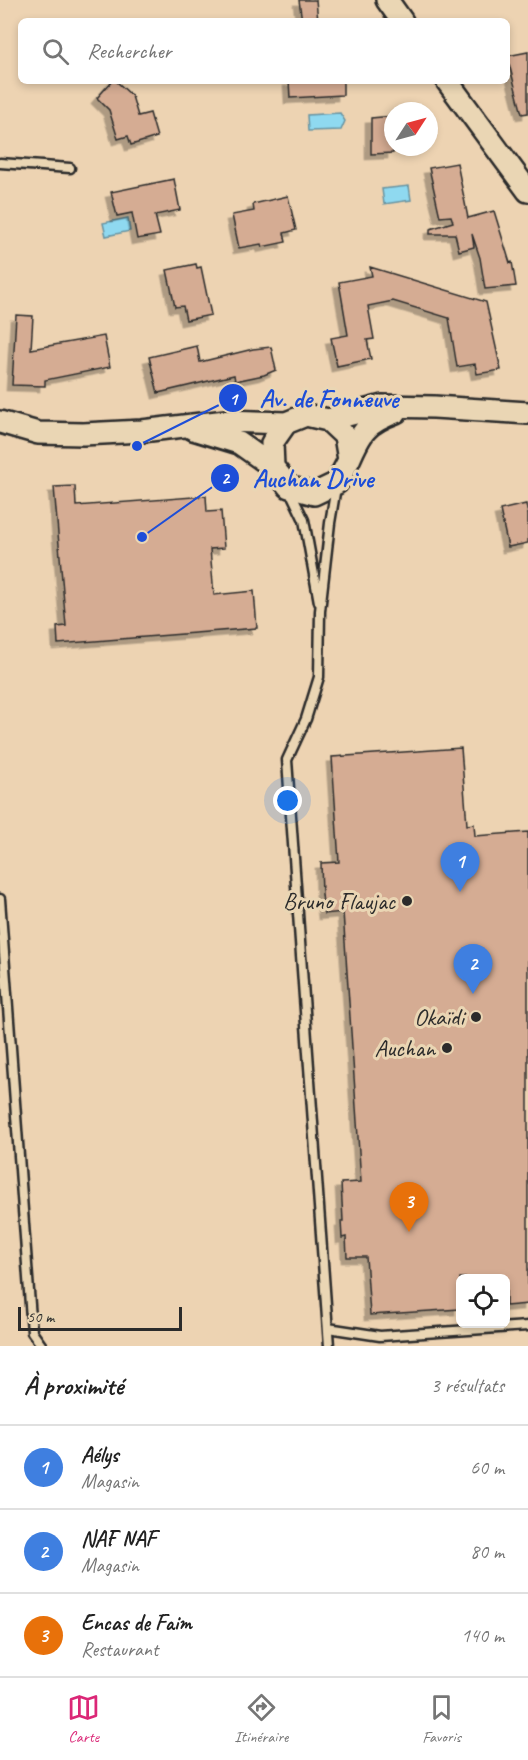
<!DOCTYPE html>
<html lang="fr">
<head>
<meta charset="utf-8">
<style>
	:root { --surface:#fff; --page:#f6f6f6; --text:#222; --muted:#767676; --line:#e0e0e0; --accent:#db2777 }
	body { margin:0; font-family:Caveat,sans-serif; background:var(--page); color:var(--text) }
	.controls { position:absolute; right:18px; bottom:18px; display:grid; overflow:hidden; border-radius:9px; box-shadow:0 3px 9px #0003 }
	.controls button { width:54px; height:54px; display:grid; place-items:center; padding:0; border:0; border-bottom:2px solid var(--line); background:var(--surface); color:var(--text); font:30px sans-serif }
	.compass { position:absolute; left:384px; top:102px; width:54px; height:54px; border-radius:50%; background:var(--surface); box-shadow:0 3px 9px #0003; rotate:54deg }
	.scale { position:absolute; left:18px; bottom:15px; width:164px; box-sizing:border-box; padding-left:6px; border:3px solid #2b2b2b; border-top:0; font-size:16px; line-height:21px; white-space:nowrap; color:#2b2b2b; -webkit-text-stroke:4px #ead6b4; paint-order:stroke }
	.you { position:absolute; left:288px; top:801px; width:21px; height:21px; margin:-15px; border:4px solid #fff; border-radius:50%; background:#1a73e8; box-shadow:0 0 0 9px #1a73e833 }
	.badge { display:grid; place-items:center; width:39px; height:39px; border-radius:50%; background:var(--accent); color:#fff; font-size:20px; font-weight:700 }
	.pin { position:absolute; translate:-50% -50px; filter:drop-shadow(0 2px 3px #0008) }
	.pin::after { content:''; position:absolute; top:32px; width:21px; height:18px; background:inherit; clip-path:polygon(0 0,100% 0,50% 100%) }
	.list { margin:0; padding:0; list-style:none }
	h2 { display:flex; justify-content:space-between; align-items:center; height:78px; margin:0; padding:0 24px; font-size:26px }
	h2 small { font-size:20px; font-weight:400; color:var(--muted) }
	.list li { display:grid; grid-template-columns:39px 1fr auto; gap:18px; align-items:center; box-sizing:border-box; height:84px; padding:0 24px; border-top:2px solid var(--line) }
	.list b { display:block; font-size:22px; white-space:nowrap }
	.list p { margin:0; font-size:20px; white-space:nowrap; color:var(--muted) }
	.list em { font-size:20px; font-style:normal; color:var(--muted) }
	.icon { flex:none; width:33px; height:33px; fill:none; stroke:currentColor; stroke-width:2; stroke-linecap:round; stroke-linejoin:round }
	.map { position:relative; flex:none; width:528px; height:1346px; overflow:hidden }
	.search { position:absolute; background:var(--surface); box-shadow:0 3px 9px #0003; left:18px; right:18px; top:18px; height:66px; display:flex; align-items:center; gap:15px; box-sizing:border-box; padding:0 21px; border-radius:9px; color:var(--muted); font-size:22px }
	.sheet { height:330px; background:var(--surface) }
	nav { display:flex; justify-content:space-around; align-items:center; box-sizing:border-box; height:84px; border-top:2px solid var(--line); background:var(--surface); font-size:16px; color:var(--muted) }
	nav a { display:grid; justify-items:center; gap:3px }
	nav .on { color:var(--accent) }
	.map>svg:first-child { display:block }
</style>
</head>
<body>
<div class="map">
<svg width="528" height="1346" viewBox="0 0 528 1346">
	<defs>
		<filter id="shadow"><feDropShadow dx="-5.5" dy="5.5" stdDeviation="0" flood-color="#0004"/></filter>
	</defs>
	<rect width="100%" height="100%" fill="#edd3b2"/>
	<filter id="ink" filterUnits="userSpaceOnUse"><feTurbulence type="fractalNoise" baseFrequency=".0167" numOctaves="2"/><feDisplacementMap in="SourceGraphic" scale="12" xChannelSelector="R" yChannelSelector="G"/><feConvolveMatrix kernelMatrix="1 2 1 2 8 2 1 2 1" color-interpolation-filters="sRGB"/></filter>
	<g filter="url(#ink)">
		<path fill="#8fd9f0" stroke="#6793a1" stroke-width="1.5" d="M340 113 345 121 341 130 308 131 307 115Z
			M409 186 411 200 384 204 382 189Z
			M128 218 130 231 106 236 103 223Z"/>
		<path fill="#d5ac93" stroke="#2b2b2b" stroke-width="1.5" filter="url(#shadow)" d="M299 0H316L318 21H302Z
			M528 52V113L522 114 507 56Z
			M112 81H116L132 96 138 116 150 113 157 137 131 145 128 136 118 139 109 110 97 98Z
			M289 81H343V95L290 98Z
			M393 116V153L371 154V118Z
			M457 163 468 218 494 211 510 263 512 262 516 286 485 289 480 258 472 234 474 247 459 251 455 234H430V229L453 222 451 216 440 217 429 168Z
			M174 179 180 210 155 215 160 235 137 239 132 213 117 216 111 192Z
			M288 196 296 230 284 233 286 242 262 247 261 244 239 248 232 215 254 211 253 204Z
			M196 264 197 268 201 267 211 315 186 320 183 306 175 307 167 270Z
			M370 267 486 302 501 370 477 374 475 364 457 367 449 318 393 301 368 306 374 339 367 340 371 359 337 366 331 338 348 335 339 282 372 276Z
			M16 315 33 316 31 349 104 336 110 367 45 380V386L12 385Z
			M197 346 200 362 253 349 271 347 276 370 264 375 235 381 234 375 158 393 149 357Z
			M75 486 76 506 206 496 207 512 221 511 224 548 210 549 214 595 254 591 257 628 58 644 57 627 66 626 54 487Z
			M526 504 528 515V543L508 547 500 510Z
			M461 748 467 825 474 824 475 836 528 832V1304L506 1306V1278H460V1309L370 1315 366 1257H347L346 1237 342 1238 341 1221H343L341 1183 361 1182 343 912 324 914 322 894 321 863 339 862 332 757Z"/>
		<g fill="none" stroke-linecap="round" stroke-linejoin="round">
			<g stroke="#2b2b2b" stroke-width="13">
				<path id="service" d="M0 163 70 168
					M290 491 304 520 319 602
					M0 899 32 1332 42 1346
					M328 1328 380 1336 528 1326
					M329 1346 287 760 306 719 319 677 320 611 330 523 336 487"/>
			</g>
			<g stroke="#2b2b2b" stroke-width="26">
				<path id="tertiary" d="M387 0 402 21
					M447 81 528 191
					M328 420 345 436 349 460 337 483 314 494 289 487 273 467 272 443 286 423 306 415 328 420 382 406 434 407 528 413
					M0 422 38 433 83 434 142 431 226 421 286 423
					M193 429 239 443 273 467
					M349 460C361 432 366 423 396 412"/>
			</g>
			<use href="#service" stroke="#ead6b4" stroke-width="8"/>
			<use href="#tertiary" stroke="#ead6b4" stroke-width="21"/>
		</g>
	</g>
	<g fill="#2b2b2b" stroke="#ead6b4" stroke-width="2">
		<circle cx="407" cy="901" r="6"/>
		<circle cx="476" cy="1017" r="6"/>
		<circle cx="447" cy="1048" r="6"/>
	</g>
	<g text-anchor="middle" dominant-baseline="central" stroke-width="6" stroke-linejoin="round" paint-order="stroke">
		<g font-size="24" fill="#2b2b2b" stroke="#ead6b4" text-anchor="end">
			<text x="395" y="901">Bruno Flaujac</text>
			<text x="464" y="1017">Okaïdi</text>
			<text x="435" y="1048">Auchan</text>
		</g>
	</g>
	<path fill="none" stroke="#1d4ed8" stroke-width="2" d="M137 446L233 398M142 537L225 478"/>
	<g fill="#1d4ed8" stroke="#ead6b4" stroke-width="2">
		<circle cx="137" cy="446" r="6"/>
		<circle cx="142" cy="537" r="6"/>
		<circle cx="233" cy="398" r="15"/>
		<circle cx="225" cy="478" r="15"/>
	</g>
	<g font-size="18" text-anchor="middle" font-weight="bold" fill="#fff">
		<text x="233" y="405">1</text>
		<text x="225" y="484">2</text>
	</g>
	<g font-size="26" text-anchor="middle" font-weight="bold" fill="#1d4ed8" stroke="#ead6b4" stroke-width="6" stroke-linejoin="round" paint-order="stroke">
		<text x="329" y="407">Av. de Fonneuve</text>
		<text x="313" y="487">Auchan Drive</text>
	</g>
</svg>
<div class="controls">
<button><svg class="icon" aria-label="locate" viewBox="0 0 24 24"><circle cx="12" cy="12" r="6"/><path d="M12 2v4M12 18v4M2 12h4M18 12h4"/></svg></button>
</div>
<svg class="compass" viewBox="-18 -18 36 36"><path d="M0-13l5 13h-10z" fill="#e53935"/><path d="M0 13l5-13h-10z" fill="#767676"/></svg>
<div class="scale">50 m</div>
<div class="you"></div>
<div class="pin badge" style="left:460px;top:892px;background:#3f7fe0">1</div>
<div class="pin badge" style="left:473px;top:994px;background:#3f7fe0">2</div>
<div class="pin badge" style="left:409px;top:1232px;background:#e8710a">3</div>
<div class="search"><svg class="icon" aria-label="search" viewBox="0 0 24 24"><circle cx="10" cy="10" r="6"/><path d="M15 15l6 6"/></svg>Rechercher</div>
</div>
<section class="sheet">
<h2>À proximité<small>3 résultats</small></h2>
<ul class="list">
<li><span class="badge" style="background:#3f7fe0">1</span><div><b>Aélys</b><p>Magasin</p></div><em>60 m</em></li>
<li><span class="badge" style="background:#3f7fe0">2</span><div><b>NAF NAF</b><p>Magasin</p></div><em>80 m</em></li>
<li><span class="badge" style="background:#e8710a">3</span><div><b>Encas de Faim</b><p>Restaurant</p></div><em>140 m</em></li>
</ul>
</section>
<nav>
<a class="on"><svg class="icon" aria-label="map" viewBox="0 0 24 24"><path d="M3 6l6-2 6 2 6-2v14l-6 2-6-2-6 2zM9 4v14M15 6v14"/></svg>Carte</a>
<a><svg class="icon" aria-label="directions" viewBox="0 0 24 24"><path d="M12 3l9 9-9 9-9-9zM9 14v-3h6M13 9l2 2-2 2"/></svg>Itinéraire</a>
<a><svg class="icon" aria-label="saved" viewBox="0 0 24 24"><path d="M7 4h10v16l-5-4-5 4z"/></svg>Favoris</a>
</nav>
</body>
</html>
